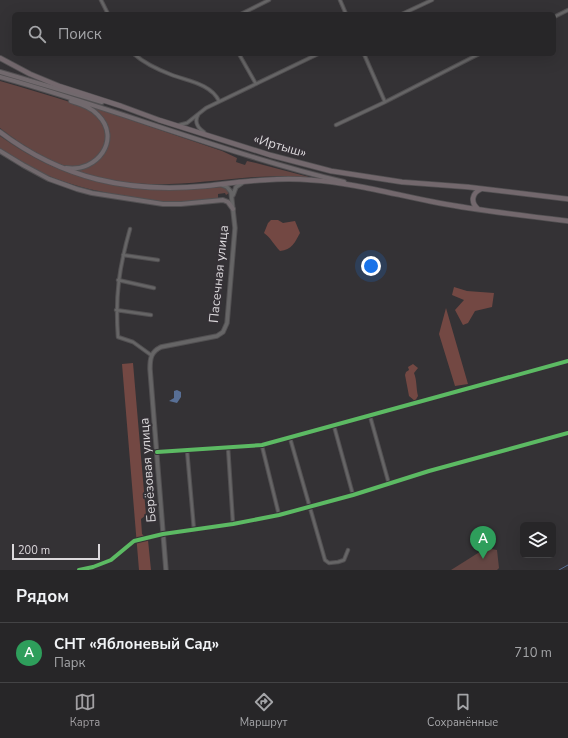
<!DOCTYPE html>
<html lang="ru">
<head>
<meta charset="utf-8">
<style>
	:root { --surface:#272628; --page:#333234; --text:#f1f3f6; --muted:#a4a5a8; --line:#434345; --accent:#a19fa2 }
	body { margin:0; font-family:"Nunito Sans",sans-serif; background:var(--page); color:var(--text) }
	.controls { position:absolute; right:12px; bottom:12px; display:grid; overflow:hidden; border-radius:6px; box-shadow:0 4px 16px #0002 }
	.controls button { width:36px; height:36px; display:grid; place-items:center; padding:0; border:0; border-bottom:1px solid var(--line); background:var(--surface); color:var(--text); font:20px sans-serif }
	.scale { position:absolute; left:12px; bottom:10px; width:88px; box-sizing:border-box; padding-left:4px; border:2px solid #dcd9dc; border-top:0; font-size:11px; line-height:14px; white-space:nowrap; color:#dcd9dc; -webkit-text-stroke:3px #353136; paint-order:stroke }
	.you { position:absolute; left:371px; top:266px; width:14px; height:14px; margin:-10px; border:3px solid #fff; border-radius:50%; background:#1a73e8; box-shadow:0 0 0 6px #1a73e833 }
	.badge { display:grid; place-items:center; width:26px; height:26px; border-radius:50%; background:var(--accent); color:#fff; font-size:13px; font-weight:700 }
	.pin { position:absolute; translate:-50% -33px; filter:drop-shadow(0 1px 2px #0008) }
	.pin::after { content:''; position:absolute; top:21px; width:14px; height:12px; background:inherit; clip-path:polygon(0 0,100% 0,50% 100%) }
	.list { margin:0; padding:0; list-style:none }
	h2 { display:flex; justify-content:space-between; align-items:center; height:52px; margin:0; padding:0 16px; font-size:17px }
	h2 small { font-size:13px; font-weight:400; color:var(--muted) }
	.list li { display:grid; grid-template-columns:26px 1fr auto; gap:12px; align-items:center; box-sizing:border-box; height:60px; padding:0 16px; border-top:1px solid var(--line) }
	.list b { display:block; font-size:15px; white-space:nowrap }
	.list p { margin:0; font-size:13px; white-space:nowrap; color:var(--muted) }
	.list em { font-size:13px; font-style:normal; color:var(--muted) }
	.icon { flex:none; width:22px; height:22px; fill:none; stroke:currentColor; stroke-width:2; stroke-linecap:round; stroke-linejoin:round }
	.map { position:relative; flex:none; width:568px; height:570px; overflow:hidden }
	.search { position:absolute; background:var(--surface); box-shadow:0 4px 16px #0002; left:12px; right:12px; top:12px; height:44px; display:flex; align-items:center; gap:10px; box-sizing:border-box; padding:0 14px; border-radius:6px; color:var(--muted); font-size:15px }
	.sheet { height:112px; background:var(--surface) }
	nav { display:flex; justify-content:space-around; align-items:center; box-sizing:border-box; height:56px; border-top:1px solid var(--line); background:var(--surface); font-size:11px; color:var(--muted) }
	nav a { display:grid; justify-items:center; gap:2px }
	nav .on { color:var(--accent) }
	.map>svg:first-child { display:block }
</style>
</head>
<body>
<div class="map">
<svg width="568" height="570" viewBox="0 0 568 570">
	<rect width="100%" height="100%" fill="#343235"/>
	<path fill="#644643" d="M0 81C24 88 49 95 73 103 79 106 87 107 92 112 118 130 103 168 72 167 53 166 15 140 0 128Z
		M95 108 222 151 237 158 236 162 245 165 247 161 256 163 309 177C302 178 293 177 285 176 275 176 265 177 255 177 191 182 139 193 76 171 99 167 117 146 106 122 103 116 98 112 95 108Z
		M0 136C72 187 135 194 221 187L226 188 229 193 226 195 225 193 218 194V198C203 200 187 202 172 203 156 203 140 199 124 196 77 188 40 177 0 149Z
		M486 548 497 550 499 568 497 570H451Z"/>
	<path fill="#734843" d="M271 220H278L283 223 295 221 300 233C295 242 292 250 280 251 274 245 271 238 264 233L268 223Z
		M454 287 467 291 494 293 492 307 475 311 468 323 463 325 455 310 464 300 452 295Z
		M446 308 468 384 455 386 439 334Z
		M133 363 146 515 141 519 142 534 148 540 151 570H139L122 364Z
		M413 364 418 368 414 373C417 380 416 388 418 396L415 401 409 396 405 375 406 372 409 370 408 367Z"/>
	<path fill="#586f95" d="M177 390 181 392V397L177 403 169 401 174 398V391Z"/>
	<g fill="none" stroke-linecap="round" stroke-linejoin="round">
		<path stroke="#586f95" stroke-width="1" d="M559 570 568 565"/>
		<g stroke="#525052" stroke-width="4.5">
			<path id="street" d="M101 0 108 14
				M340 0 346 14
				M241 14 269 0
				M402 14 432 0
				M554 17 568 10
				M134 54C145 64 159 70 172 75 188 81 211 84 219 101
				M239 54 256 84
				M364 54 385 102
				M198 115C194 122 198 128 204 132
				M179 125 187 123 206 108 318 54
				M336 125 385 102 479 54
				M130 229C119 268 115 296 118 337L133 342 151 355
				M123 255 158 260
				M118 280 154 288
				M116 310 151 315
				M370 416 389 484
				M334 426 353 495
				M290 438 325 560 329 563 338 562 344 560 348 550
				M262 446 279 515
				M228 447 233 524
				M187 450 194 530
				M157 452 262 445 568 361
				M79 570 93 567 111 560 134 541 163 534 233 524 279 515 353 495 429 471 568 433"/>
		</g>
		<g stroke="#525052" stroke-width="5.5">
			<path id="secondary" d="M233 195 236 187 242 183
				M166 570 150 369C150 358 151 352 161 347L217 336 223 332 227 323 235 228 231 192 227 187 222 185"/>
		</g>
		<g stroke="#525052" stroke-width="6">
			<path id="primary" d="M0 72 102 102
				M0 77C116 109 227 154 344 182
				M0 151 23 165 49 179 77 189 92 193 163 204H181L223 200 228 202 233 209
				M66 168C97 173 122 139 98 115 91 107 80 104 71 101"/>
		</g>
		<g stroke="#525052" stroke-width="6">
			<path id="highway" d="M0 58 30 74 59 86 121 106 159 120 270 155 331 171 402 182 468 187 568 199
				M0 132C62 179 129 193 205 186 241 182 276 177 311 180 355 183 396 195 439 203 482 211 525 216 568 221
				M478 209C470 202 472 193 481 189"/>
		</g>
		<use href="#street" stroke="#666566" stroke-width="2.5"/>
		<use href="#secondary" stroke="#666566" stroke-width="3.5"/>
		<use href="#primary" stroke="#71696d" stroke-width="4"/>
		<use href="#highway" stroke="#73686d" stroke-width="4.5"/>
		<g stroke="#353136" stroke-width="6">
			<path id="cycleway" d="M157 452 262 445 568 361
				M79 570 93 567 111 560 134 541 163 534 233 524 279 515 353 495 429 471 568 433"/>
		</g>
		<use href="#cycleway" stroke="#5cba63" stroke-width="4"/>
	</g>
	<g text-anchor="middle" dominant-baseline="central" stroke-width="4" stroke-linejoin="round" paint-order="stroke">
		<g font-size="13" fill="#dcd9dc" stroke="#353136">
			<text transform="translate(280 146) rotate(16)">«Иртыш»</text>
			<text transform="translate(219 274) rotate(-84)">Пасечная улица</text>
			<text transform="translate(148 470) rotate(-94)">Берёзовая улица</text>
		</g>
	</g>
</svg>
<div class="controls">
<button><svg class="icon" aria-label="layers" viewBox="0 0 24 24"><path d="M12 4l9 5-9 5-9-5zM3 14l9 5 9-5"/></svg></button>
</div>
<div class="scale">200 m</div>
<div class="you"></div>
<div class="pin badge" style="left:483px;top:559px;background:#2e9e5b">A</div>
<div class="search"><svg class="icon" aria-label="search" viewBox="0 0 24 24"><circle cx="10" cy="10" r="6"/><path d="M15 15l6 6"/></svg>Поиск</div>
</div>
<section class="sheet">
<h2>Рядом<small></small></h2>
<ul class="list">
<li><span class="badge" style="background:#2e9e5b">A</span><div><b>СНТ «Яблоневый Сад»</b><p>Парк</p></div><em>710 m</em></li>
</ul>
</section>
<nav>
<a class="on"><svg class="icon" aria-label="map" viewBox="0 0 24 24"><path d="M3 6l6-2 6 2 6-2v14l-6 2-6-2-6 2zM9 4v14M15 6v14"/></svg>Карта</a>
<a><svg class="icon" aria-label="directions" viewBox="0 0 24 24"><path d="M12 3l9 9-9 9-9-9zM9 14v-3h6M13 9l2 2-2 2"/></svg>Маршрут</a>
<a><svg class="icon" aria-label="saved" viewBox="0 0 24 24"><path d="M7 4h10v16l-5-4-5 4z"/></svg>Сохранённые</a>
</nav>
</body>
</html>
